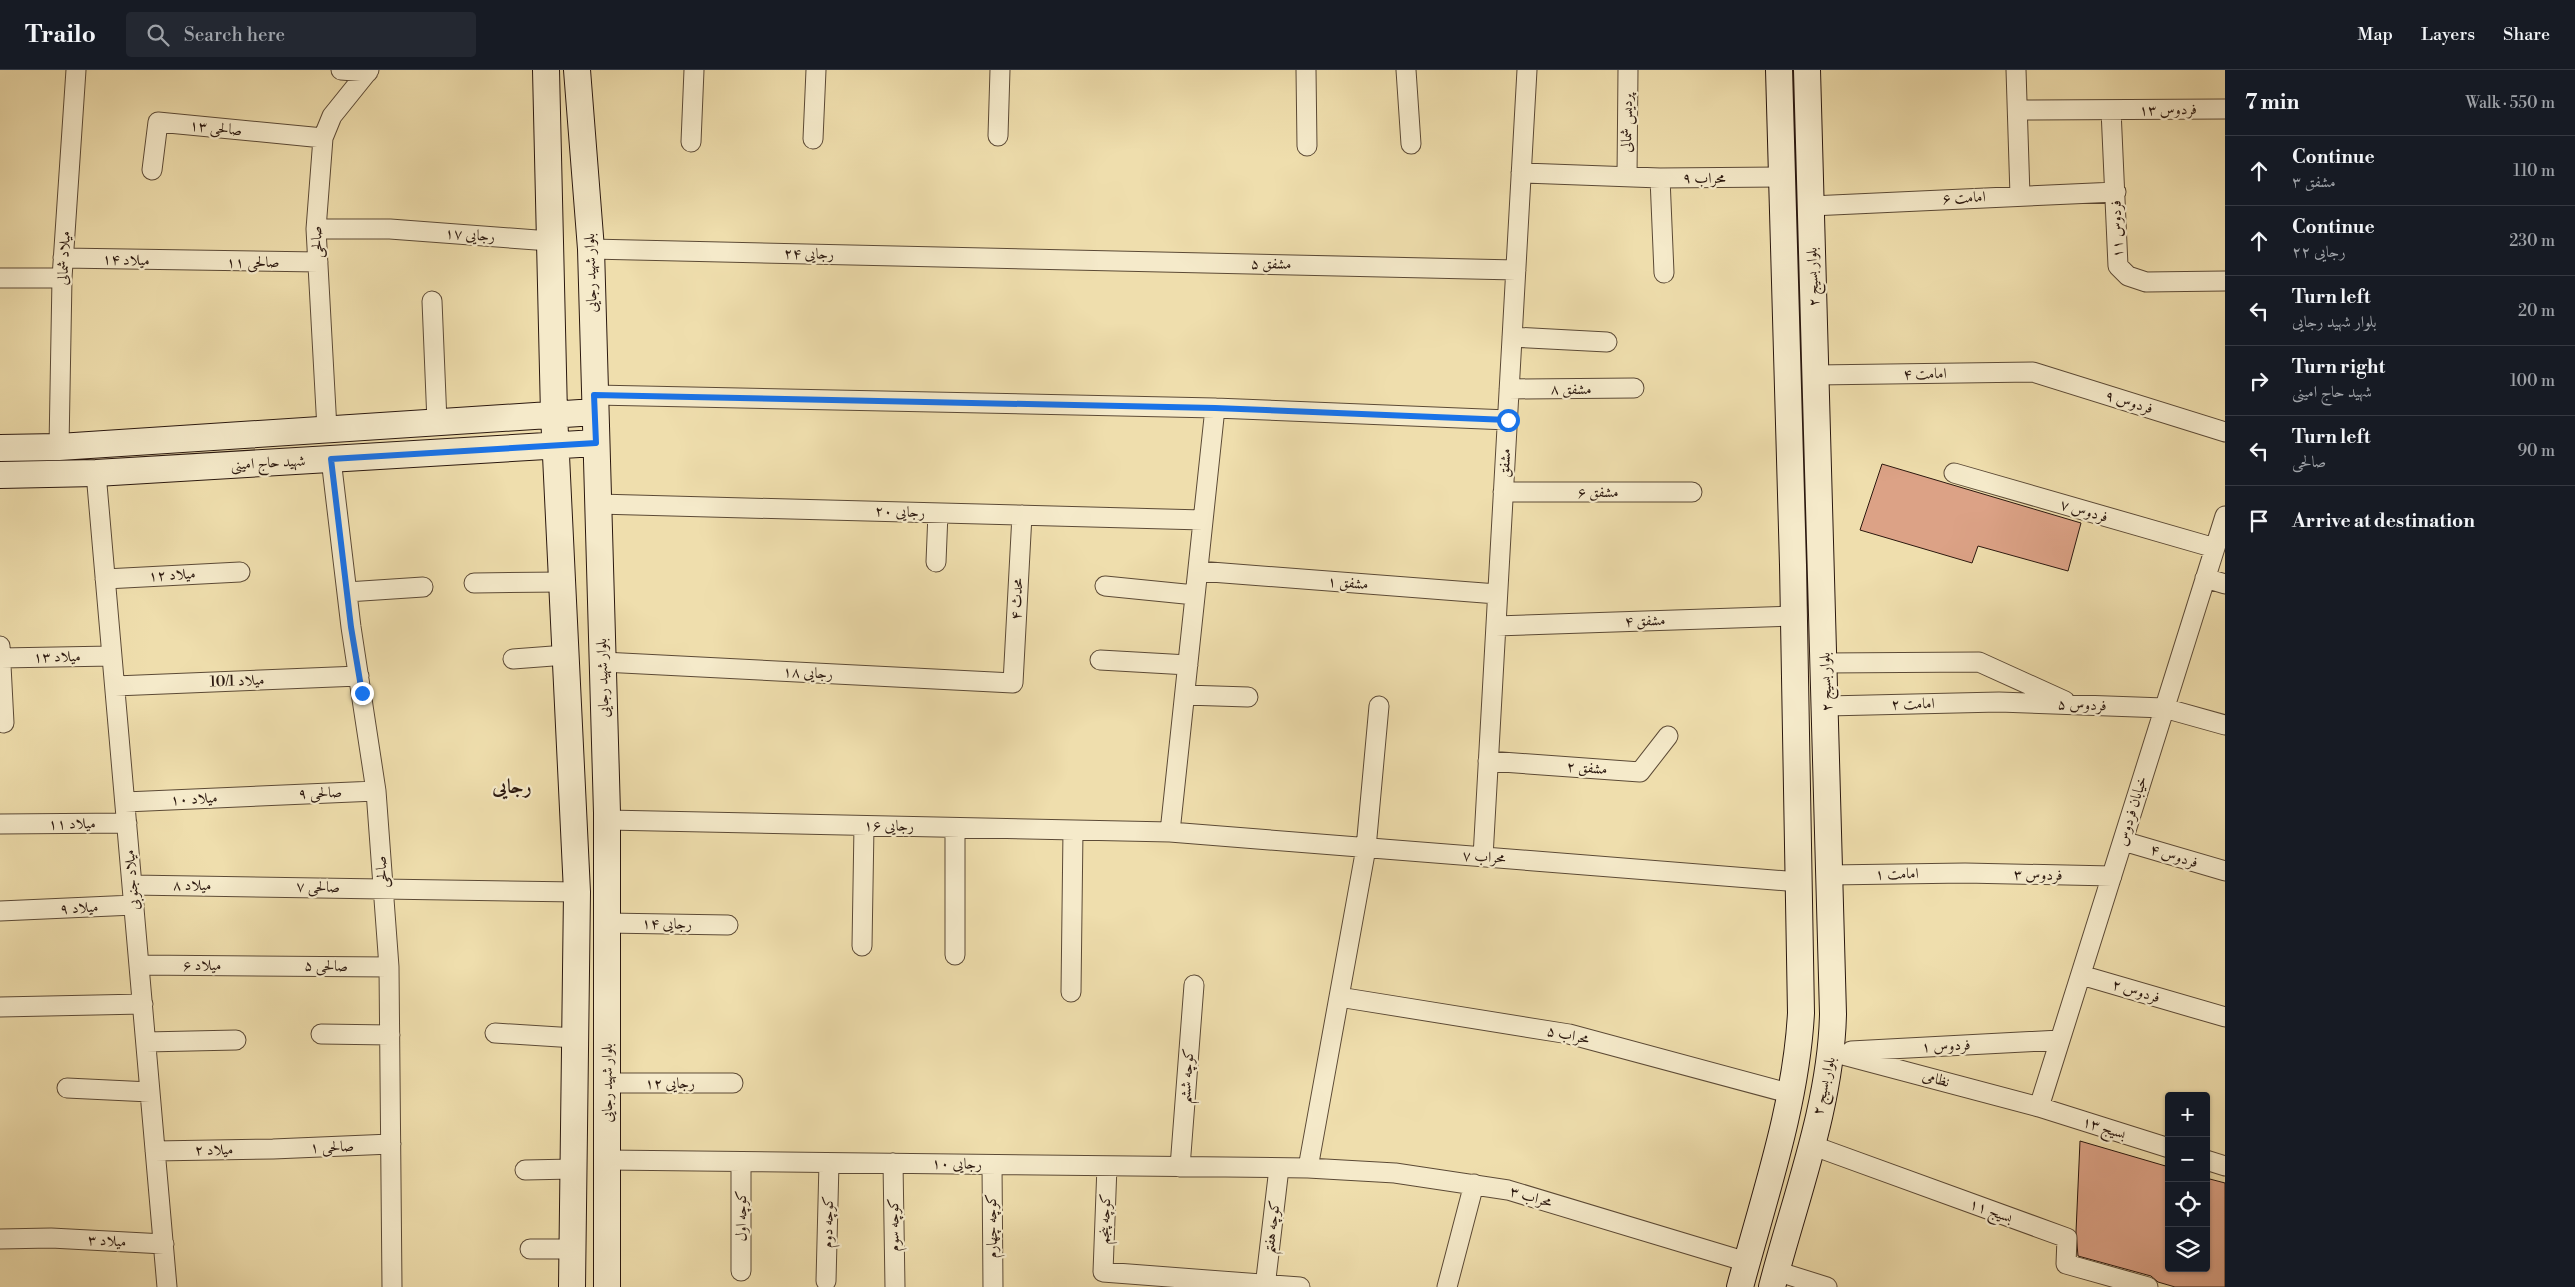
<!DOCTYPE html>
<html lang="en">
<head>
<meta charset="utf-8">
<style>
	:root { --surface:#171b24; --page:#242831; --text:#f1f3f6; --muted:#9ea1a6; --line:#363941 }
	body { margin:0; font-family:"Libre Bodoni",Amiri,serif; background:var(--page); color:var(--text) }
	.controls { position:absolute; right:15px; bottom:15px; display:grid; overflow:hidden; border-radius:5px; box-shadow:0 1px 4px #0004 }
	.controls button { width:45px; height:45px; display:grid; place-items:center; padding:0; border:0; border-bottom:1px solid var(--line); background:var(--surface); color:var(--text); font:25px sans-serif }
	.stop { position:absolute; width:15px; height:15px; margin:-11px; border:4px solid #1a73e8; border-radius:50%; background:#fff }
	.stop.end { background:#1a73e8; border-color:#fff; box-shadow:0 1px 5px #0008 }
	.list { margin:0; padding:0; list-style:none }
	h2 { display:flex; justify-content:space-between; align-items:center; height:65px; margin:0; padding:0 20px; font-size:21px }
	h2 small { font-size:16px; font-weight:400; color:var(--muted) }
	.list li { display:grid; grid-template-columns:32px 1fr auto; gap:15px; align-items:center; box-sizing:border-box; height:70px; padding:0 20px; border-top:1px solid var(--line) }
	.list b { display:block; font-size:19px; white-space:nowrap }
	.list p { margin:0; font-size:16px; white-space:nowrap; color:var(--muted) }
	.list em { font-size:16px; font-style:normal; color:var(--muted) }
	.icon { flex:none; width:28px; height:28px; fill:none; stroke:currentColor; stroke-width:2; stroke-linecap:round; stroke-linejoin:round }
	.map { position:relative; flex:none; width:2225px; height:1217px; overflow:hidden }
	header { display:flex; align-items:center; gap:30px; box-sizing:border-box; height:70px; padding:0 25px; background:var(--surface); border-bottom:1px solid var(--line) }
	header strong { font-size:24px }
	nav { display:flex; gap:28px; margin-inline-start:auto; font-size:18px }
	.search { width:350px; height:45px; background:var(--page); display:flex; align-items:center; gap:12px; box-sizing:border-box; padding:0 18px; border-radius:5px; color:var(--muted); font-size:19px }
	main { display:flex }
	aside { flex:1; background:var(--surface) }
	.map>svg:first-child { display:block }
</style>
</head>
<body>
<header>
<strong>Trailo</strong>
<div class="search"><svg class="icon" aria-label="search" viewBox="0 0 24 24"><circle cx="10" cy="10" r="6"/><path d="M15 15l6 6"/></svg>Search here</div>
<nav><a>Map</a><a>Layers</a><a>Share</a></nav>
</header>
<main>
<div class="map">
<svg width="2225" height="1217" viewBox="0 0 2225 1217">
	<rect width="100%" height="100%" fill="#efdead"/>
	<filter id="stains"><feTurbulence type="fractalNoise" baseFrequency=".004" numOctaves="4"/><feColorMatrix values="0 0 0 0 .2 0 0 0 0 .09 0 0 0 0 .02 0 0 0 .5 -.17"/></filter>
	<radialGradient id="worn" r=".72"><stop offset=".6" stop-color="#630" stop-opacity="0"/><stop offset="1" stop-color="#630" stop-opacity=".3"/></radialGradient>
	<path fill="#dca286" stroke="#2b180f" d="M1882 394 2081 453 2068 501 1978 476 1972 493 1860 460Z
		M2080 1071 2169 1097V1198H2206V1108L2225 1113V1217H2175L2158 1212 2151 1206 2078 1186 2076 1162Z"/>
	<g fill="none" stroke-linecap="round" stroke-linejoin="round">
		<g stroke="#5c4a36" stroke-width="21">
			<path id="street" d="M341 0 368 2
				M1306 0 1307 76
				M1406 0 1411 74
				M2016 0 2020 126
				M2018 40 2225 39
				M2111 40 2118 196 2128 206 2146 212 2225 211
				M998 66 1000 0
				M813 69 816 0
				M691 72 694 0
				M152 100 158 52 323 68
				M1521 103 1660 108 1782 107
				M1627 107 1628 0
				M1660 108 1664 203
				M1811 136 2116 122
				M316 159H390L550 171
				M591 179 1516 200
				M63 188 318 192
				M0 208H62
				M432 231 437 352
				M1512 267 1607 272
				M1816 305 2033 302 2225 362
				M1509 319 1634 318
				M595 325 1215 338 1508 350
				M327 359 316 159 323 68 332 46 369 0
				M59 377 62 208 76 0
				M331 389 351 557 376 721 389 897 392 1217
				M96 403 167 1217
				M1954 403 2215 478
				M1503 422H1692
				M598 434 1203 450
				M936 492 938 443
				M1198 501 1497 524
				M2205 508 2225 514
				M105 509 240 502
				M474 513 562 512
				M1105 516 1195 525
				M347 522 423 517
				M1496 556 1794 546
				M0 576 4 653
				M1 588 112 586
				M513 589 566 585
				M1100 590 1188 595
				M603 592 1013 613 1022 445
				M1825 593 1979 592 2065 631
				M115 616 359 606
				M1185 625 1248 627
				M1827 636 1999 632 2164 638 2225 655
				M1488 691 1640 702 1668 666
				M125 732 376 721
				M607 750 1170 762 1799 812
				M0 754 127 753
				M1170 762 1215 338
				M2123 771 2225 801
				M1483 787 1527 0
				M1830 805 1965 803 2112 806
				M132 815 577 822
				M0 841 134 835
				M607 853 728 855
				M862 876 864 756
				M955 885V758
				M139 895 389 897
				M2081 905 2225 947
				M1071 922 1073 760
				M1339 927 1569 964 1792 1024
				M0 937 143 934
				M495 963 575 968
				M321 964 390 965
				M146 972 236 970
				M1851 981 2060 970
				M1832 982 2039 1037 2169 1078
				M607 1013H733
				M67 1018 150 1022
				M2039 1037 2225 446
				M1811 1075 2067 1168 2066 1194 2148 1217
				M155 1081 273 1079 391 1074
				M607 1090 1308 1098 1395 1103 1508 1120 1747 1192
				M2206 1090 2225 1096
				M741 1092V1201
				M893 1093 895 1217
				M992 1095 993 1217
				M1107 1096 1103 1202 1300 1217
				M1180 1097 1194 915
				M1308 1098 1366 778 1379 636
				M525 1100 573 1099
				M0 1169 51 1168 164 1174
				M530 1179H572
				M1776 1201 1827 1217
				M826 1211 829 1093
				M1265 1217 1279 1098
				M1447 1217 1474 1114"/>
		</g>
		<g stroke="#2b180f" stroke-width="28">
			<path id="secondary" d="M546 0 554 344 577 822 572 1217
				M577 0 591 179 607 743V1217
				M0 378 59 377 595 342
				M0 405 96 403 596 373
				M1740 1217C1764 1127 1796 1036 1801 943L1793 495 1779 0
				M1772 1217C1795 1128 1831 1036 1833 944L1807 0"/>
		</g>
		<use href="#street" stroke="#f5eaca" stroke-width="19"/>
		<use href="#secondary" stroke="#f5eaca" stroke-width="26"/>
	</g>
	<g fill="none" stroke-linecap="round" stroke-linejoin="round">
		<path stroke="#1a73e8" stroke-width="6" d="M362 623 351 557 331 389 596 373 594 325 1215 338 1508 350"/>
	</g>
	<g text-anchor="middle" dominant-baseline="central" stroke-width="4.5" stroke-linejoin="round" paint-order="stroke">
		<g font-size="15" fill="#2b180f" stroke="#f5eaca">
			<text transform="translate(2168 40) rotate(-1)">فردوس ۱۳</text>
			<text transform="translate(1627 53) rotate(-89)">پردیس شمالی</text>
			<text transform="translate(216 58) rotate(6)">صالحی ۱۳</text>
			<text x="1704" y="108">محراب ۹</text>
			<text transform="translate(1964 128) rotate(-3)">امامت ۶</text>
			<text transform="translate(2117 159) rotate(-92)">فردوس ۱۱</text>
			<text transform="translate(470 165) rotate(4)">رجایی ۱۷</text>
			<text transform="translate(317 172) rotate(-92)">صالحی</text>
			<text transform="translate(809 184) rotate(1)">رجایی ۲۴</text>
			<text transform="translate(64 188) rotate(-87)">میلاد شمالی</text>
			<text transform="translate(126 190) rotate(2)">میلاد ۱۴</text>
			<text x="253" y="192">صالحی ۱۱</text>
			<text transform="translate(1271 194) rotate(1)">مشفق ۵</text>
			<text transform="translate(591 203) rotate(-92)">بلوار شهید رجایی</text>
			<text transform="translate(1813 207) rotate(-92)">بلوار بسیج ۲</text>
			<text transform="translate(1925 304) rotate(-1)">امامت ۴</text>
			<text x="1571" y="319">مشفق ۸</text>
			<text transform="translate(2129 332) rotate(17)">فردوس ۹</text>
			<text transform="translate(268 393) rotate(-3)">شهید حاج امینی</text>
			<text transform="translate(1505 393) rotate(-87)">مشفق</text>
			<text x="1598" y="422">مشفق ۶</text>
			<text transform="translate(2084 441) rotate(16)">فردوس ۷</text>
			<text transform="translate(900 442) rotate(2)">رجایی ۲۰</text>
			<text transform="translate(172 505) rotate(-3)">میلاد ۱۲</text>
			<text transform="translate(1348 513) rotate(4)">مشفق ۱</text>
			<text transform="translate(1017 529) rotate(-87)">محدث ۴</text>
			<text transform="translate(1645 551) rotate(-2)">مشفق ۴</text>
			<text transform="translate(57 587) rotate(-1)">میلاد ۱۳</text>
			<text transform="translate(808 603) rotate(3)">رجایی ۱۸</text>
			<text transform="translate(603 608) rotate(-92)">بلوار شهید رجایی</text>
			<text transform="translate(237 611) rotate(-2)">میلاد 10/1</text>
			<text transform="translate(1826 612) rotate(-92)">بلوار بسیج ۲</text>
			<text transform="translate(1913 634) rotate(-1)">امامت ۲</text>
			<text transform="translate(2082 635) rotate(2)">فردوس ۵</text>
			<text transform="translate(1587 698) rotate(4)">مشفق ۲</text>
			<text transform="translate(320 723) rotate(-2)">صالحی ۹</text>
			<text transform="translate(194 729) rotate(-3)">میلاد ۱۰</text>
			<text transform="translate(2132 741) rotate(-73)">خیابان فردوس</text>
			<text transform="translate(72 754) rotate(-1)">میلاد ۱۱</text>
			<text transform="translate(889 756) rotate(1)">رجایی ۱۶</text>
			<text transform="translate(2174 786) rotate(17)">فردوس ۴</text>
			<text transform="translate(1484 787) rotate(4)">محراب ۷</text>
			<text transform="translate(382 802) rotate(-94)">صالحی</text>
			<text transform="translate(1897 804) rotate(-1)">امامت ۱</text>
			<text transform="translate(2038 805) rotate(1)">فردوس ۳</text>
			<text transform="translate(132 810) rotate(-95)">میلاد جنوبی</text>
			<text x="192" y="815">میلاد ۸</text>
			<text transform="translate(318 817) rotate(1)">صالحی ۷</text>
			<text transform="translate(79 838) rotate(-3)">میلاد ۹</text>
			<text transform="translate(667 854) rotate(1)">رجایی ۱۴</text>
			<text x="202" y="895">میلاد ۶</text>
			<text transform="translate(326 896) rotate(1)">صالحی ۵</text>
			<text transform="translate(2136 921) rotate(17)">فردوس ۲</text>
			<text transform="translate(1568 965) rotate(12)">محراب ۵</text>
			<text transform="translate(1946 976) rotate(-3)">فردوس ۱</text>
			<text transform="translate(1187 1006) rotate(-86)">کوچه ششم</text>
			<text transform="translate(1936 1009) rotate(15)">نظامی</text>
			<text transform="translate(607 1013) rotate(-90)">بلوار شهید رجایی</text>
			<text x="670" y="1013">رجایی ۱۲</text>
			<text transform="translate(1824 1016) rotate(-77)">بلوار بسیج ۲</text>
			<text transform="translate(2104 1058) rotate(18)">۱۳ بسیج</text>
			<text transform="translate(332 1077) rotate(-2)">صالحی ۱</text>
			<text transform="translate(214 1080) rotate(-1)">میلاد ۲</text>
			<text transform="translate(957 1094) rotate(1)">رجایی ۱۰</text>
			<text transform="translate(1531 1127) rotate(16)">محراب ۳</text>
			<text transform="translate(1991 1141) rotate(20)">۱۱ بسیج</text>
			<text transform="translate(741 1146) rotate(-90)">کوچه اول</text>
			<text transform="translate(1105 1149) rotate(-88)">کوچه پنجم</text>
			<text transform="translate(828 1152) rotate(-89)">کوچه دوم</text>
			<text transform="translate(894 1155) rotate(-91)">کوچه سوم</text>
			<text transform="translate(992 1156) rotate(-91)">کوچه چهارم</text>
			<text transform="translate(1272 1157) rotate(-83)">کوچه هفتم</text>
			<text transform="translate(107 1171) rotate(3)">میلاد ۳</text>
		</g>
		<g font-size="20" font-weight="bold" fill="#2b180f" stroke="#f5eaca">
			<text x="512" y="717">رجایی</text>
		</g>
	</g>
	<rect width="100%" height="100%" filter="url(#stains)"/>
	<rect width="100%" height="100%" fill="url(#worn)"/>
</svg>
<div class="controls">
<button>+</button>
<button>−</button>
<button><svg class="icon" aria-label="locate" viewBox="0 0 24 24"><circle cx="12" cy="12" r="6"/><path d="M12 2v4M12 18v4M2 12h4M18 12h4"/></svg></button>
<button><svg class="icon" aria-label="layers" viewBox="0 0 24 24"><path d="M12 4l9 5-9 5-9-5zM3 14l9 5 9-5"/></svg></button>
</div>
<div class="stop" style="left:1508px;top:350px"></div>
<div class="stop end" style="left:362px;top:623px"></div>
</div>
<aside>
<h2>7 min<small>Walk · 550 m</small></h2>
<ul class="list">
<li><svg class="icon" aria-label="ahead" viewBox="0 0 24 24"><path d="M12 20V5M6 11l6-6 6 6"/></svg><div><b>Continue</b><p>مشفق ۳</p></div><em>110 m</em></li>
<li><svg class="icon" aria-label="ahead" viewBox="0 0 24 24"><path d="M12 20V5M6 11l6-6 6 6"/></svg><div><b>Continue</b><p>رجایی ۲۲</p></div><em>230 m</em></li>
<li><svg class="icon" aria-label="left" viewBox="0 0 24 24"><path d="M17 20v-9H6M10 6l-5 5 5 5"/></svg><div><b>Turn left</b><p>بلوار شهید رجایی</p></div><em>20 m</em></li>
<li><svg class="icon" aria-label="right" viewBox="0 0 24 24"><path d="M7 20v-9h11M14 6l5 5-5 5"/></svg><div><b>Turn right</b><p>شهید حاج امینی</p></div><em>100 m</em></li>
<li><svg class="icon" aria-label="left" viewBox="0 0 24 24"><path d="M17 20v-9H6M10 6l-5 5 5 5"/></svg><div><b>Turn left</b><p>صالحی</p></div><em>90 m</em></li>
<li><svg class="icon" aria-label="arrive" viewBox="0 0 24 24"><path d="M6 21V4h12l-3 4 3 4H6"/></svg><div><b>Arrive at destination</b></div></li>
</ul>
</aside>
</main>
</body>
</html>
